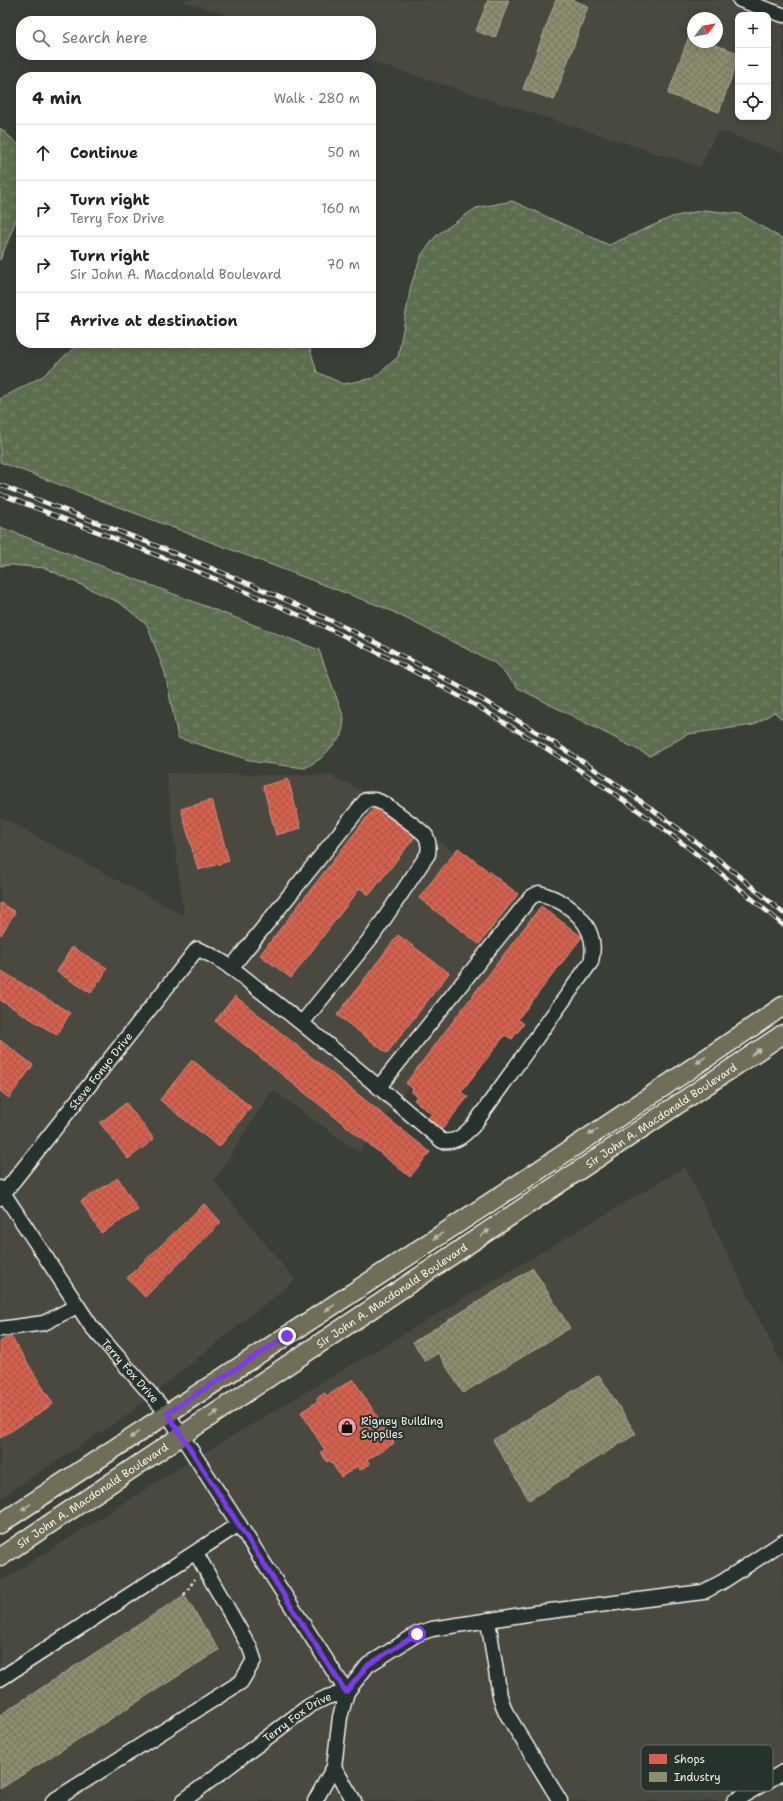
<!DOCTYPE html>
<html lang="en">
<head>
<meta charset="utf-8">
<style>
	:root { --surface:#fff; --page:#f6f6f6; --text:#222; --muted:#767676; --line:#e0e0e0 }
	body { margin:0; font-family:"Shantell Sans",sans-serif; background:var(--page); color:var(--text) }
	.controls { position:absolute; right:12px; top:12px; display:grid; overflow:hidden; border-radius:8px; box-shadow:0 2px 10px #0003 }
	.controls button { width:36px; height:36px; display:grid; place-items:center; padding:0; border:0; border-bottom:1px solid var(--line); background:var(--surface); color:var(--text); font:20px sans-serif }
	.compass { position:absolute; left:687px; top:12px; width:36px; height:36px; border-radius:50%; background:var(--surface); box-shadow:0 2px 10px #0003; rotate:59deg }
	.stop { position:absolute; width:12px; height:12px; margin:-9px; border:3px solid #7c3aed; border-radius:50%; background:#fff }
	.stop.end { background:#7c3aed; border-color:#fff; box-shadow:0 1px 4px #0008 }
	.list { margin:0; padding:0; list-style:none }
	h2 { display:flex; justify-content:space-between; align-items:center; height:52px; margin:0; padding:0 16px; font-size:17px }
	h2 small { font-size:13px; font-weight:400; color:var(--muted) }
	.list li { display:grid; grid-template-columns:26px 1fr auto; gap:12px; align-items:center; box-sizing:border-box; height:56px; padding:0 16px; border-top:1px solid var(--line) }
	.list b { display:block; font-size:15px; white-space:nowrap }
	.list p { margin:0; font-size:13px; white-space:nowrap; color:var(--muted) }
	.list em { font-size:13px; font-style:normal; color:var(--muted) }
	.icon { flex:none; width:22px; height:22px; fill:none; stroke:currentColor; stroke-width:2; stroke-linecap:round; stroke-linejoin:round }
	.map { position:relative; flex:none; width:783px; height:1801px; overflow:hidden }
	.search { position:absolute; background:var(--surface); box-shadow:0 2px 10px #0003; left:16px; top:16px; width:360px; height:44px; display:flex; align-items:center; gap:10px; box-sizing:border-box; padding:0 14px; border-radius:16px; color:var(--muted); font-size:15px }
	.panel { position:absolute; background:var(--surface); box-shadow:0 2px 10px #0003; left:16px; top:72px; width:360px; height:276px; border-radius:16px }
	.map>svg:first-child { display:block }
</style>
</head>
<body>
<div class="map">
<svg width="783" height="1801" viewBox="0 0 783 1801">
	<defs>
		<pattern id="wetland-marsh" width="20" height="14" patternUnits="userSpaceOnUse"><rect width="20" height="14" fill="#5d6e50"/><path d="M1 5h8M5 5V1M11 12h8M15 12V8" fill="none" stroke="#758369"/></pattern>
		<pattern id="shops-cross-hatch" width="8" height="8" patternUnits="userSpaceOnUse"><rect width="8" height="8" fill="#d6604d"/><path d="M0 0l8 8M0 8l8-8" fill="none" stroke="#a5584b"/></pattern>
		<pattern id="industry-cross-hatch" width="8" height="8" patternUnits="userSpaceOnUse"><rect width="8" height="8" fill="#8c8c6e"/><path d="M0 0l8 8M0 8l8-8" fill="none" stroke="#757460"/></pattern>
	</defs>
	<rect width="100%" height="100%" fill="#393f37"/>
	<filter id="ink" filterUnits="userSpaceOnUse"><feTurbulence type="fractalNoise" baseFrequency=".025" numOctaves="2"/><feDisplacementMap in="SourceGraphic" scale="8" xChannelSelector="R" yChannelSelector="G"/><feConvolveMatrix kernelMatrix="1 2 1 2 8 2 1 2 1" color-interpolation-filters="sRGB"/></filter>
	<g filter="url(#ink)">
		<path fill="#494a41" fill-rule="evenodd" d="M180 0H783V153L718 130 700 167 351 55H371V21H245ZM738 15H768V117H738ZM693 18H717V42H693Z
			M166 773 331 776 383 800 540 915 359 1152 272 1090 214 1181 295 1280 126 1416 0 1498V817L184 916Z
			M685 1167 783 1367V1801H0V1582L187 1463Z"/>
		<path fill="url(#wetland-marsh)" stroke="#a8b09c" d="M0 128 21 147V208L0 260Z
			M512 201 609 245 672 217 704 210 740 214 783 239V720L774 712 754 725 688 734 650 756 518 688 495 663 385 608 0 462V399L43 376 79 343H308L317 372 343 384 374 378 398 357 411 285 422 254 437 235 476 208Z
			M0 527 319 650 344 718 342 736 320 759 305 768 256 762 178 738 165 673 147 625 120 603 45 568 11 565 0 566Z"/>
		<path fill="url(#shops-cross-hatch)" stroke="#df8c7c" d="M288 779 301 828 276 835 263 786Z
			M212 800 229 861 198 870 181 809Z
			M378 803 418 833 369 895 360 888 291 978 260 955Z
			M458 848 518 894 479 944 419 898Z
			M0 903 15 912 1 935 0 934Z
			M541 906 582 937 518 1019 524 1024 512 1039 505 1035 461 1092 468 1097 442 1129 428 1118 432 1114 414 1100 417 1096 411 1092 413 1089 406 1083Z
			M398 935 449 973 387 1053 337 1015Z
			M72 947 107 968 100 981 99 980 91 993 57 972Z
			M0 970 70 1013 57 1035 0 1000Z
			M235 996 430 1152 410 1177 215 1021Z
			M0 1040 33 1065 9 1098 0 1091Z
			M192 1060 251 1107 219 1147 160 1100Z
			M126 1103 154 1139 128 1159 100 1123Z
			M118 1178 138 1210 101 1233 81 1201Z
			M204 1204 221 1222 145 1297 127 1278Z
			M10 1335 53 1404 0 1438V1342Z
			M353 1379 394 1443 367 1460 370 1464 360 1470 358 1466 341 1477 330 1460 327 1462 321 1452 325 1450 301 1412 318 1401 316 1399 325 1393 327 1396Z"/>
		<path fill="url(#industry-cross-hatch)" stroke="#abaa93" d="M488 0H509L495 38 476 31Z
			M556 0H572L588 6 554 100 523 89Z
			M689 36 693 37V42H707L738 53V58L719 112 668 94Z
			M533 1268 570 1328 463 1393 438 1353 425 1361 413 1342Z
			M599 1375 636 1434 529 1500 493 1440Z
			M184 1595 219 1650 0 1789V1715Z"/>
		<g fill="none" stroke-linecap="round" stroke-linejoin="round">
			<g stroke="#f4f1e8" stroke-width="17">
				<g id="minor">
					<path d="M740 0 783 15"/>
					<path d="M231 968 366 800C370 800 373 799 378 801 385 803 422 831 426 836 429 842 429 848 428 854L374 934 302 1023"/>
					<path id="s1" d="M0 1188 91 1326 167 1413 347 1692"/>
					<path id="s2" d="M0 1198 197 949C223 958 245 979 267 996 327 1042 384 1092 442 1141 456 1143 463 1136 473 1126L591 962C600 926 570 902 539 893L531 897 379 1087"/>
					<path d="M0 1329 44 1323 77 1306"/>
					<path d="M488 1620 500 1696 505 1711 560 1801"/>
					<path d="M0 1679 239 1524"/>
					<path d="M334 1767 354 1801"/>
					<path d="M53 1801 241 1682 254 1660 250 1648 196 1553"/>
					<path id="s3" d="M183 1801 309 1706 327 1697 347 1692"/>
					<path d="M315 1801 334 1767 340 1717 347 1692 368 1665 417 1634 432 1629 534 1613 703 1592 722 1582 783 1542"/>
					<path d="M734 1801 783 1772"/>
				</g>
			</g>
			<g stroke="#f4f1e8" stroke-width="21">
				<g id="major">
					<path d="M0 1524C261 1351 525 1183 783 1006"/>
					<path id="s4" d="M0 1557 783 1034"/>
				</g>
			</g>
			<path stroke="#f4f1e8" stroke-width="2.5" stroke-dasharray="3 3" stroke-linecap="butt" d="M184 1595 195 1579"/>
			<use href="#minor" stroke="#26332d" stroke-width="14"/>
			<use href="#major" stroke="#716e59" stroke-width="18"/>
			<g stroke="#f4f1e8" stroke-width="4.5">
				<path id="rail" d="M0 485C100 524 200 561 297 605 472 684 638 787 783 913
					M0 494C115 539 231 582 342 635 501 711 650 810 783 925"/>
			</g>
			<use href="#rail" stroke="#26332d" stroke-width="3" stroke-dasharray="9" stroke-linecap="butt"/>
		</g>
		<defs><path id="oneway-solid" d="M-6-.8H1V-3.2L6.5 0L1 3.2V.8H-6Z"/></defs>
		<g fill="#c0bdaf">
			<use href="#oneway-solid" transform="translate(756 1052) rotate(-34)"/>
			<use href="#oneway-solid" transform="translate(701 1060) rotate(146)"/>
			<use href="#oneway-solid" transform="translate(593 1132) rotate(146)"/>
			<use href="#oneway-solid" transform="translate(485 1233) rotate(-34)"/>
			<use href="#oneway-solid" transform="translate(438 1236) rotate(146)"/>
			<use href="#oneway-solid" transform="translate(330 1308) rotate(146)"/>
			<use href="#oneway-solid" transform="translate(214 1414) rotate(-34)"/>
			<use href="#oneway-solid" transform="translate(134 1435) rotate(146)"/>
			<use href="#oneway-solid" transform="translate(26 1507) rotate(146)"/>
		</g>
	</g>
	<g fill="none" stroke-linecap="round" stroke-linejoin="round" filter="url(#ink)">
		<path stroke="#7c3aed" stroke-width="5" d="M287 1336 167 1413 346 1692 368 1665 417 1634"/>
	</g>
	<defs>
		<g id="shop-disc" transform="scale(1)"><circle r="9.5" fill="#ff9aa2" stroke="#26332d"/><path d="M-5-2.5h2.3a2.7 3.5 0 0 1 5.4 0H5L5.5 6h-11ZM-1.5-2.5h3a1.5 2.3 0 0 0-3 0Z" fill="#111"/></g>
	</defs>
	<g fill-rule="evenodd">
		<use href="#shop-disc" x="347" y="1427"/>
	</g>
	<g text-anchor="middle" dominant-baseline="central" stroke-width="4" stroke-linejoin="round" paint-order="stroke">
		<g font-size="11" fill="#f4f1e8" stroke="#26332d">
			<text stroke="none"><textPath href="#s2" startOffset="162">Steve Fonyo Drive</textPath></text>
			<text stroke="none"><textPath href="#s4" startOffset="795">Sir John A. Macdonald Boulevard</textPath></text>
			<text stroke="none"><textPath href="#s4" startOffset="471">Sir John A. Macdonald Boulevard</textPath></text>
			<text stroke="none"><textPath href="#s1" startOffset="225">Terry Fox Drive</textPath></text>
			<text stroke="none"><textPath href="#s4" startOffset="111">Sir John A. Macdonald Boulevard</textPath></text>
			<text stroke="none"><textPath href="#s3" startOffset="142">Terry Fox Drive</textPath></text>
		</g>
		<g font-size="11" fill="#f4f1e8" stroke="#26332d" text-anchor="start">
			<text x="361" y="1421">Rigney Building<tspan x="361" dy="13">Supplies</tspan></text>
		</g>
	</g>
	<rect x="641" y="1745" width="132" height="46" rx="6" fill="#26332d" stroke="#646c65" stroke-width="1"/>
	<rect x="649" y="1754" width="18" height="10" fill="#d6604d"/>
	<rect x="649" y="1772" width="18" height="10" fill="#8c8c6e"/>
	<g font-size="11" fill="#f4f1e8">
		<text x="674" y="1763">Shops</text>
		<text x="674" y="1781">Industry</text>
	</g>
</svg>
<div class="controls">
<button>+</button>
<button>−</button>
<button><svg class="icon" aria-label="locate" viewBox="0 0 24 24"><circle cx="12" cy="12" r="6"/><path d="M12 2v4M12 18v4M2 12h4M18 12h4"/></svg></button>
</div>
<svg class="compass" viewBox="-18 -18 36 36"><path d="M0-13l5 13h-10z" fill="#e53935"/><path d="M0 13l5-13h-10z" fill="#767676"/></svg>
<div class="stop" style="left:417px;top:1634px"></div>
<div class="stop end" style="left:287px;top:1336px"></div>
<div class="search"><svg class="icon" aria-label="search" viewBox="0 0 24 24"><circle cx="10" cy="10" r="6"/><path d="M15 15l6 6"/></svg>Search here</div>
<section class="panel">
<h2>4 min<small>Walk · 280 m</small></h2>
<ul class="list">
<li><svg class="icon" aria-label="ahead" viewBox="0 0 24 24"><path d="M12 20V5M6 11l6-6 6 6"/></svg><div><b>Continue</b></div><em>50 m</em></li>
<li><svg class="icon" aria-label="right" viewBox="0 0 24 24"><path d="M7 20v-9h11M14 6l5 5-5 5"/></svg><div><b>Turn right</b><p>Terry Fox Drive</p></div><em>160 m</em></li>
<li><svg class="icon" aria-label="right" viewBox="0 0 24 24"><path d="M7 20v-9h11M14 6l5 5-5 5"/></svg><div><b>Turn right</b><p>Sir John A. Macdonald Boulevard</p></div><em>70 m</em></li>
<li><svg class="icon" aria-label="arrive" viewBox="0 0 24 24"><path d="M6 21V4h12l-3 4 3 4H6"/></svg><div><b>Arrive at destination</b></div></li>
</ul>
</section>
</div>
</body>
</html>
